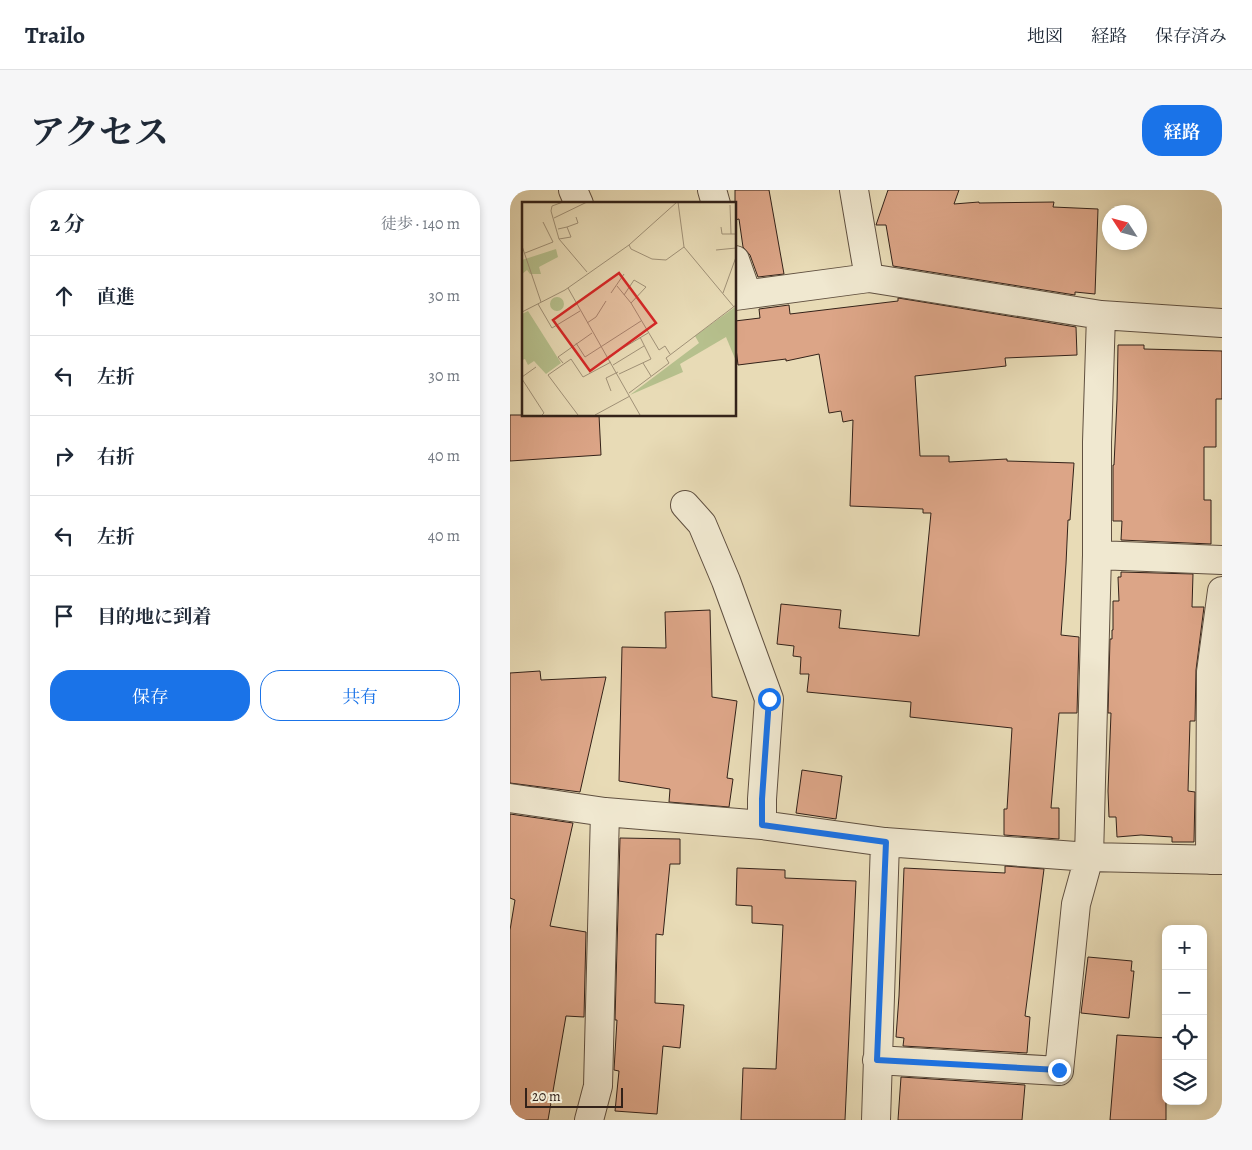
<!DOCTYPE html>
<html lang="ja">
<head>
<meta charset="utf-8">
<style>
	:root { --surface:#fff; --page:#f6f6f7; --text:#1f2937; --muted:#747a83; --line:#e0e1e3; --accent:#1a73e8 }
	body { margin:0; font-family:Alegreya,"Noto Serif JP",serif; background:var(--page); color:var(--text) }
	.controls { position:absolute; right:15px; bottom:15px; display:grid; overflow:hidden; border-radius:10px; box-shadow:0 2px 8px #0003 }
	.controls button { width:45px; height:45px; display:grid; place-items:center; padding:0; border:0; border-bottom:1px solid var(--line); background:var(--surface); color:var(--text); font:25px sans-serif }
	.compass { position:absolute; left:592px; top:15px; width:45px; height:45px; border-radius:50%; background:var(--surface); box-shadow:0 2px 8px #0003; rotate:306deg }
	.scale { position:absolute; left:15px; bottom:12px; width:98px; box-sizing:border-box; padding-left:5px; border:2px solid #332219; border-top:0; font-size:14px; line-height:18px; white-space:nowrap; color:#332219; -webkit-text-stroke:4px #f0e8d0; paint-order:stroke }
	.stop { position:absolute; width:15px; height:15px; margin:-11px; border:4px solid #1a73e8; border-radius:50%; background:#fff }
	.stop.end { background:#1a73e8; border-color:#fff; box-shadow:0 1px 5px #0008 }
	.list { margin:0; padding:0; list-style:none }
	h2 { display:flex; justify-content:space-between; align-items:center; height:65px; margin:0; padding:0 20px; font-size:21px }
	h2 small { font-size:16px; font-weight:400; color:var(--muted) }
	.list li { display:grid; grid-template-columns:32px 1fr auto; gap:15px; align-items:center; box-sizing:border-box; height:80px; padding:0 20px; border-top:1px solid var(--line) }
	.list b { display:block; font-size:19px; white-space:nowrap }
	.list em { font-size:16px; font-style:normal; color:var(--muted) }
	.actions { display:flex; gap:10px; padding:15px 20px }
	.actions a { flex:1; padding:11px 0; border:1px solid var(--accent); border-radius:20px; text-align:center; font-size:18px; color:var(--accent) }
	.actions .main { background:var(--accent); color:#fff }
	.icon { flex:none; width:28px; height:28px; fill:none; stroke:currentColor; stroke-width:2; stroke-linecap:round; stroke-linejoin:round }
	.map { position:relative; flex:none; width:712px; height:930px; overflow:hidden; border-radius:20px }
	header { display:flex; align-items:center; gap:30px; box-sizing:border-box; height:70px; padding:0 25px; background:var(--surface); border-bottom:1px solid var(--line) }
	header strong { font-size:24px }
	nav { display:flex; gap:28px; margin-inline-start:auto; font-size:18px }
	.intro { display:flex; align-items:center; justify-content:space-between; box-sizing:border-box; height:120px; padding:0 30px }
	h1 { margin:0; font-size:35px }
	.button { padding:12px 22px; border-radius:20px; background:var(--accent); color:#fff; font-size:18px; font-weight:700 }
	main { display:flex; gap:30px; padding:0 30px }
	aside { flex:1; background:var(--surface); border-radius:20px; box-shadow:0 2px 8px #0003 }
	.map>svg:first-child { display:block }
</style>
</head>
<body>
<header>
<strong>Trailo</strong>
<nav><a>地図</a><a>経路</a><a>保存済み</a></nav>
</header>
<div class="intro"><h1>アクセス</h1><a class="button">経路</a></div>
<main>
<aside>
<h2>2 分<small>徒歩 · 140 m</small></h2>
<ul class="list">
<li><svg class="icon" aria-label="ahead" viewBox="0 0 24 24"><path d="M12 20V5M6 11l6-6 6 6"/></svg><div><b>直進</b></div><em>30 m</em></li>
<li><svg class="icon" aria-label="left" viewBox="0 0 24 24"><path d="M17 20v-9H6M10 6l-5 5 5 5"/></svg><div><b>左折</b></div><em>30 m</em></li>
<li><svg class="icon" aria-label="right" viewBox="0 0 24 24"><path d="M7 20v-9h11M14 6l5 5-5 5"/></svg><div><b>右折</b></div><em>40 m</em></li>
<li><svg class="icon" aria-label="left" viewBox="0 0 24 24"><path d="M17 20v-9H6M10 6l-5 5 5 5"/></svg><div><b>左折</b></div><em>40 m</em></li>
<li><svg class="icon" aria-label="arrive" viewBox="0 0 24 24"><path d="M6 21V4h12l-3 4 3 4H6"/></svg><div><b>目的地に到着</b></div></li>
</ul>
<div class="actions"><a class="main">保存</a><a>共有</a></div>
</aside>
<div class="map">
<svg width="712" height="930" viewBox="0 0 712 930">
	<rect width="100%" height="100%" fill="#e8dbb6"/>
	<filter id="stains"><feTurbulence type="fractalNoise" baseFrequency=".004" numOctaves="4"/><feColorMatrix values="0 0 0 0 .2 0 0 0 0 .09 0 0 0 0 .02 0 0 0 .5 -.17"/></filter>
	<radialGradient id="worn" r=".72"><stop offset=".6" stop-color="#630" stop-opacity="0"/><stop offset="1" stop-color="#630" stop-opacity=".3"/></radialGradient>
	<path fill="#dca587" stroke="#332219" d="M225 0H259L274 84 248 87 240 65 233 57 229 29 225 30Z
		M378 0H449L444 14 469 12V13L544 12 543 17 588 19 585 104 565 102V105L383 76 376 35H366Z
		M388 108 566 137 567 165 495 168 496 176 405 186 410 266H439V272L497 269V271L564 273 560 330H558L556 374 551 445 569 447 567 523H549L541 618H549V649L494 645V619H497L502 538 400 527 401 512 297 502 299 484H290L291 467 283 466 284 456 267 454 271 414 331 420 329 438 409 446 421 323H413V319L340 316 343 230 333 232 331 221 319 223 309 164 276 171V169L228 175 225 150V131L250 128 249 119 279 115 280 124 388 111Z
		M608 155H634V159L712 161V209H706V257H694V310H701V354L611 350 612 331H603V275H604L607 210Z
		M0 225H89L91 265 0 271Z
		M611 382 683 384 682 417H694L686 480 685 531H680L678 601 685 602 684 652H662V647L631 645 607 647 606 627H599L598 601 601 523H598L600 449H602V440H603V411H609L608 387H611Z
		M200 420 202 507 227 511 217 588 223 589 219 617 159 612 160 599 109 591 112 457 156 458 155 422Z
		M30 481 31 490 96 487 70 602 0 593V483Z
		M292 580 332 586 326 629 286 623Z
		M0 624 63 633 40 736 76 742 74 827 56 826 38 930H0V740L5 710 0 708Z
		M110 648 170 649V674H160L153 745 146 744 145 813 174 815 170 858 153 856 147 924 105 921 109 881 104 880 107 830H105Z
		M495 676 534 679 515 826 520 827 517 863 393 856 394 848 386 847 389 806 394 678 495 683Z
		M227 678 275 680V688L346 691 335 930H231L233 878 266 879 273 735 242 733V716L226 715Z
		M578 767 622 771 621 781H624L619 828 571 823Z
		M607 845 656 848V930H600Z
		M391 887 515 895 512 930H388Z"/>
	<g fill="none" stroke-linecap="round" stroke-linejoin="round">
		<g stroke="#605040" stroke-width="30">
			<path id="street" d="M63 0 69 14
				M202 0 206 14
				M344 0 359 88
				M225 70 237 104
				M225 106 359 88 591 125 712 133
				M175 315 192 334 216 391 259 509 252 609V635
				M587 365 712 370
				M0 608 95 622 252 635 375 652 579 667 712 670
				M700 670 701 482 712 401
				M367 870 549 881 566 714 579 667 587 365V252L591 125
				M79 930 88 896 95 622
				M366 930 375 652"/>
		</g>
		<use href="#street" stroke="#f0e8d0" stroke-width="28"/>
	</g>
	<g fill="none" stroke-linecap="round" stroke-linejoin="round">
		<path stroke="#1a73e8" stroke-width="6" d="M259 509 252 609V635L376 652 367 870 549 880"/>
	</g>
	<g transform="translate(12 12)">
		<rect width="214" height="214" fill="#e8dbb6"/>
		<path d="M28 102a7 7 0 1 1 14 0a7 7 0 1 1-14 0ZM6 109 39 161 24 172 12 159 6 163 3 157 0 158V112Z" fill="#b6c08d"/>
		<path d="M34 47 36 55 17 65 19 72H8L5 68 0 72V58ZM213 105 214 159 204 135 158 162 161 170 108 193 177 141 173 134Z" fill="#b6c08d"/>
		<path fill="none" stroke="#a09177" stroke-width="1" d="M41 0 30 4 29 9 37 37 65 70M156 0 162 45 212 105M208 3 209 32M32 16 65 0M45 25 56 21 54 15M199 25 200 32H214M36 27 45 25 49 35 37 37M107 43 109 47 130 57 144 58 162 45M0 44 19 100M194 48 214 46M3 51 31 40 21 20M95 84 109 101 137 148 143 144 148 152M46 86 118 213M89 91 102 72M201 91 214 55M102 93 112 78 124 85 109 101M16 102 30 126 58 109M0 110 43 88 107 43 155 0M65 121 74 115 84 99M54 141 63 155 119 119M86 155 126 131M41 161 36 155 70 131M121 161 129 174M91 163 122 144M97 172 129 157 118 135M0 175 14 165M0 177 22 211 20 213M89 189 84 176 96 170M107 191 147 161 144 156 214 103M56 213 26 173 49 157 61 175 89 160M73 213 108 194"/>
		<path fill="#d62828" fill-opacity="0.15" stroke="#d62828" stroke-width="2.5" d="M97 71 134 121 68 169 31 118Z"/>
		<rect width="214" height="214" fill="none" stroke="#332219" stroke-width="2.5"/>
	</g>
	<rect width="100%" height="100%" filter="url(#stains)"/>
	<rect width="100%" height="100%" fill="url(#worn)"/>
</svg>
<div class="controls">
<button>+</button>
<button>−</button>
<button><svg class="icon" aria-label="locate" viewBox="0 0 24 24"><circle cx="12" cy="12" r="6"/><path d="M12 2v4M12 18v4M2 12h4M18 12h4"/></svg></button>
<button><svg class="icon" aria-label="layers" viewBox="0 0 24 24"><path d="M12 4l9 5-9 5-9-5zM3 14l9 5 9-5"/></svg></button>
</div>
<svg class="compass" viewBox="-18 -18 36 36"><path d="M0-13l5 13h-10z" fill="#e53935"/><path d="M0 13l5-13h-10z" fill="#747a83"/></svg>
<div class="scale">20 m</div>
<div class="stop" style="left:259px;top:509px"></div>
<div class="stop end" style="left:549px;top:880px"></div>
</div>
</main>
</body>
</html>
